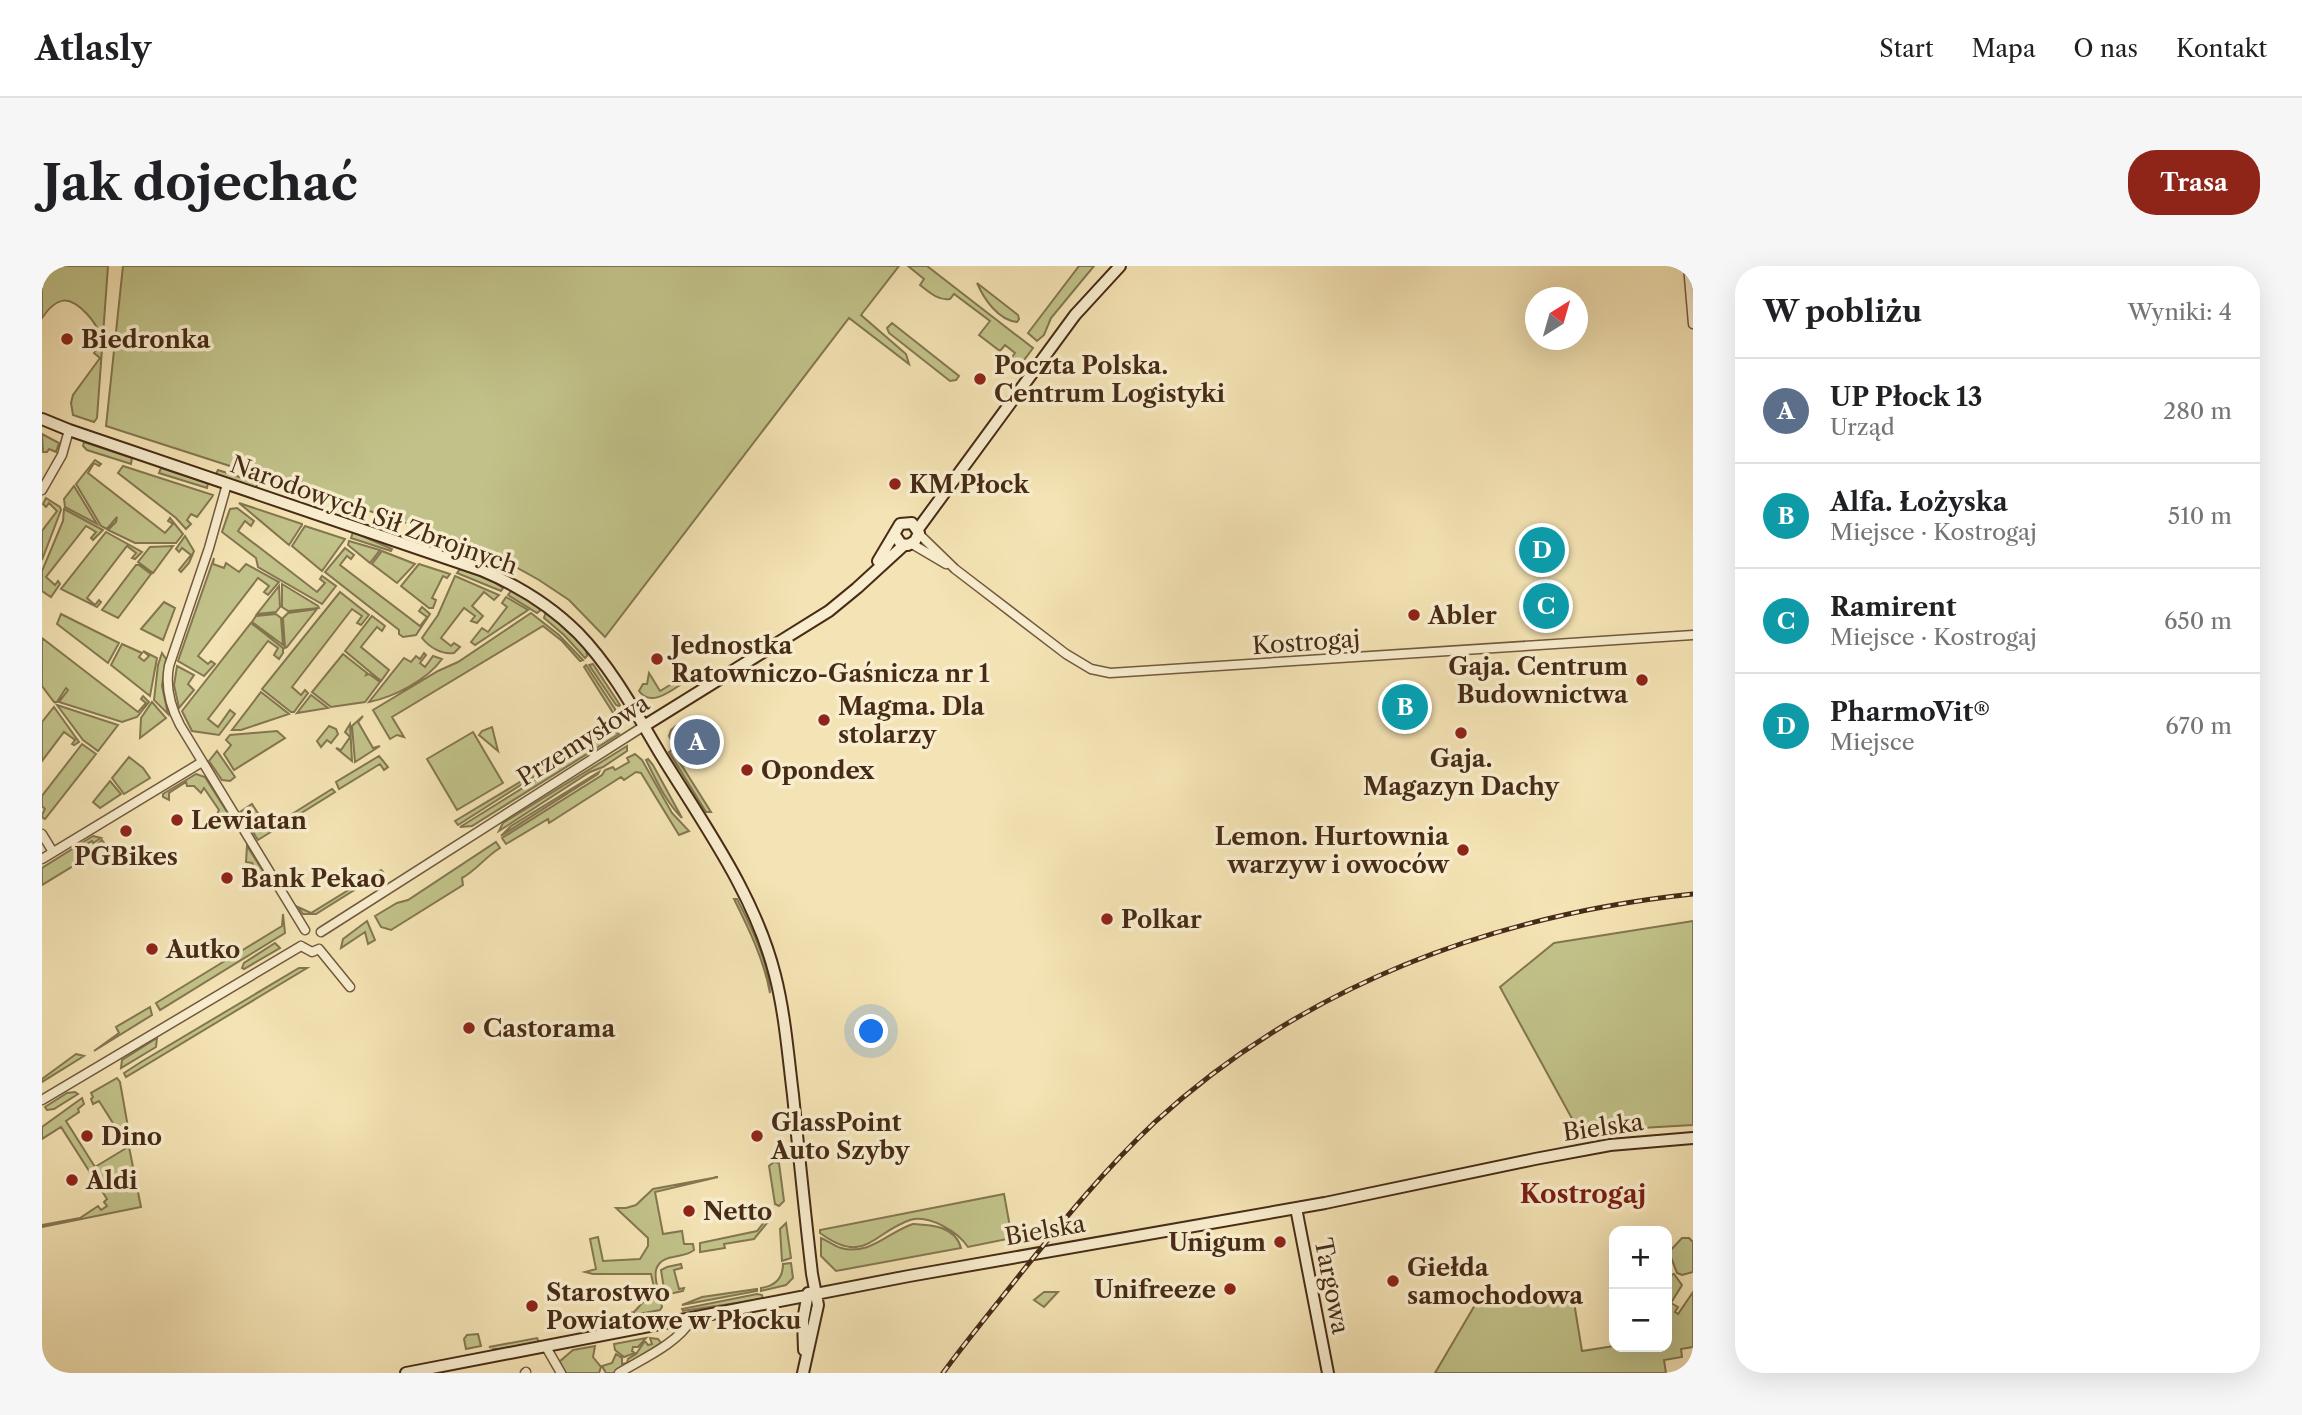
<!DOCTYPE html>
<html lang="pl">
<head>
<meta charset="utf-8">
<style>
	:root { --surface:#fff; --page:#f6f6f6; --text:#202124; --muted:#757577; --line:#e0e0e0; --accent:#8f2418 }
	body { margin:0; font-family:"Libre Caslon Text",serif; background:var(--page); color:var(--text) }
	.controls { position:absolute; right:21px; bottom:21px; display:grid; overflow:hidden; border-radius:14px; box-shadow:0 7px 28px #0002 }
	.controls button { width:63px; height:63px; display:grid; place-items:center; padding:0; border:0; border-bottom:2px solid var(--line); background:var(--surface); color:var(--text); font:35px sans-serif }
	.compass { position:absolute; left:1483px; top:21px; width:63px; height:63px; border-radius:50%; background:var(--surface); box-shadow:0 7px 28px #0002; rotate:37deg }
	.you { position:absolute; left:830px; top:766px; width:24px; height:24px; margin:-18px; border:5px solid #fff; border-radius:50%; background:#1a73e8; box-shadow:0 0 0 10px #1a73e833 }
	.badge { display:grid; place-items:center; width:46px; height:46px; border-radius:50%; background:var(--accent); color:#fff; font-size:23px; font-weight:700 }
	.pin { position:absolute; translate:-50% -50%; border:4px solid #fff; box-shadow:0 2px 7px #0006 }
	.list { margin:0; padding:0; list-style:none }
	h2 { display:flex; justify-content:space-between; align-items:center; height:91px; margin:0; padding:0 28px; font-size:30px }
	h2 small { font-size:23px; font-weight:400; color:var(--muted) }
	.list li { display:grid; grid-template-columns:46px 1fr auto; gap:21px; align-items:center; box-sizing:border-box; height:105px; padding:0 28px; border-top:2px solid var(--line) }
	.list b { display:block; font-size:26px; white-space:nowrap }
	.list p { margin:0; font-size:23px; white-space:nowrap; color:var(--muted) }
	.list em { font-size:23px; font-style:normal; color:var(--muted) }
	.map { position:relative; flex:none; width:1651px; height:1107px; overflow:hidden; border-radius:28px }
	header { display:flex; align-items:center; gap:42px; box-sizing:border-box; height:98px; padding:0 35px; background:var(--surface); border-bottom:2px solid var(--line) }
	header strong { font-size:33px }
	nav { display:flex; gap:38px; margin-inline-start:auto; font-size:24px }
	.intro { display:flex; align-items:center; justify-content:space-between; box-sizing:border-box; height:168px; padding:0 42px }
	h1 { margin:0; font-size:49px }
	.button { padding:18px 32px; border-radius:28px; background:var(--accent); color:#fff; font-size:24px; font-weight:700 }
	main { display:flex; gap:42px; padding:0 42px }
	aside { flex:1; background:var(--surface); border-radius:28px; box-shadow:0 7px 28px #0002 }
	.map>svg:first-child { display:block }
</style>
</head>
<body>
<header>
<strong>Atlasly</strong>
<nav><a>Start</a><a>Mapa</a><a>O nas</a><a>Kontakt</a></nav>
</header>
<div class="intro"><h1>Jak dojechać</h1><a class="button">Trasa</a></div>
<main>
<div class="map">
<svg width="1651" height="1107" viewBox="0 0 1651 1107">
	<rect width="100%" height="100%" fill="#f4e3b4"/>
	<filter id="stains"><feTurbulence type="fractalNoise" baseFrequency=".00286" numOctaves="4"/><feColorMatrix values="0 0 0 0 .2 0 0 0 0 .09 0 0 0 0 .02 0 0 0 .5 -.17"/></filter>
	<radialGradient id="worn" r=".72"><stop offset=".6" stop-color="#630" stop-opacity="0"/><stop offset="1" stop-color="#630" stop-opacity=".3"/></radialGradient>
	<path fill="#c1c289" stroke="#847650" stroke-width="2" d="M0 0H66L55 152 52 156 31 149 29 137 31 129 58 92 52 87C63 72 56 60 45 48 27 29 15 30 0 52Z
		M81 0H857L819 49 864 88 867 98 807 52 563 371 527 334 497 314 436 280 64 160Z
		M866 0H885L991 82 974 105 965 98 973 87 963 79 958 85 937 69 948 55 912 28 908 33C896 35 887 26 878 19L882 13Z
		M1037 0H1052L1009 52 1002 69 995 75 986 67Z
		M935 17 976 49 977 53 975 56C956 54 942 33 935 17Z
		M850 57 917 110 914 114 908 115 847 67 845 62Z
		M0 168 17 177 14 186 7 183 5 186H1Z
		M42 176 90 192 89 198 45 184 41 180Z
		M53 194 59 198 57 200 52 197 46 207 123 267 131 258 126 255 128 252 141 268 134 277H93L66 264 74 256 75 251 65 263 59 260 34 218Z
		M81 200 171 229 170 231 155 251 149 248 145 254 149 258 144 263 134 252 76 207Z
		M119 202 166 217 165 222 117 207Z
		M176 204 216 217 214 222 174 208Z
		M32 220 55 258 23 241 22 233Z
		M4 232 18 241 19 244 0 294V265L15 245 7 237 4 241 1 238Z
		M197 237 260 258V259L247 279Z
		M195 242 212 255 209 260 203 255 196 265 275 326 283 317 278 313 280 310 294 320 280 338 216 301 214 292 180 266 188 243Z
		M22 243 61 264 51 274 49 272 54 266 44 260 4 311 13 319 16 315 18 318 9 331 0 325V305L21 255Z
		M263 260 303 273 280 305 250 280Z
		M64 266 100 286 93 293 90 292 94 287 85 280 45 332 53 339 57 334 59 336 55 341 19 323Z
		M311 266 350 283 349 285 309 272Z
		M143 270 152 285 147 297 139 306 137 304 149 289 140 282 137 286 134 283Z
		M307 275 338 284 328 297 306 279Z
		M131 280 111 307 96 296 108 281Z
		M303 282 312 289 309 293 305 290 298 299 378 360 385 351 377 345 380 341 388 348 374 369 361 371 357 368V364L283 306Z
		M411 282 435 290 447 297 432 295 409 287Z
		M340 285 373 298 355 317 330 298Z
		M172 292 171 298 182 302 184 297 197 306 204 298 237 316 226 329 222 326 227 320 216 312 156 390 166 398 169 395 173 398 162 410 136 395Z
		M377 298 408 308 405 312 401 310 390 332 394 334 391 342H387L359 320Z
		M94 299H97L109 308 76 352 60 344Z
		M419 302 449 314 461 322 459 325 415 307Z
		M413 310 457 329 452 334 442 326 430 340 441 350 435 357 429 355 433 350 422 342 399 372 409 380 412 377 418 381 412 387C400 389 387 381 380 372L396 349Z
		M240 318 276 340 277 342 246 345 240 341Z
		M237 320 238 341 234 346 215 348Z
		M469 325H472L500 343 495 347 466 329Z
		M298 326 327 349 319 359 315 357 320 350 310 343 250 421 259 429 263 424 266 427 252 446H249L220 423Z
		M464 331 486 344 433 379 429 376 440 362 446 366 465 341 460 337Z
		M122 336 133 342 121 374 99 363Z
		M275 343 245 381 243 382 241 352 246 347Z
		M504 346 544 382 545 390 543 392 522 369 502 352Z
		M489 347 517 369 541 394 538 395 520 375 501 360 350 451 362 471 355 469 348 473 331 444 396 405 416 396Z
		M19 348 77 377 66 397 15 358Z
		M234 348 239 352 241 379 210 356 214 350Z
		M330 350 343 360 340 365 335 361 319 381 347 404 339 415 303 385Z
		M209 357 241 382V387L237 393 232 389 236 382 226 375 166 453 176 461 188 444 193 448 177 469 150 465 140 445Z
		M0 372 96 446 104 437 99 433 101 430 107 436 95 451 80 456 17 436 26 424 24 422 15 436H12L0 420Z
		M80 378 100 387 97 391 102 395 107 390 101 385 115 392 108 430 69 399Z
		M120 387 124 393 120 420 126 448 112 434 116 399Z
		M382 387 384 389 378 397 383 401 391 390 400 393C385 414 352 431 327 436L362 392 369 396 374 390 378 393Z
		M301 388 325 407 324 409 327 408 338 416 323 436 289 441 270 426Z
		M551 398 578 439 577 440 574 439 547 399Z
		M544 399 573 443V450L542 401Z
		M135 400 152 409 146 418 152 424 137 442 132 419Z
		M607 407 618 425 643 410 646 414C632 422 610 443 597 425L601 418H605Z
		M219 426 247 448 199 464H190Z
		M269 429 286 442 255 447Z
		M110 436 124 452 98 472 99 452Z
		M15 439 76 459 56 485 41 474Z
		M12 441 37 476 32 479 30 478 33 474 22 466 0 495V456Z
		M321 450 316 456 331 482 338 480 313 496 310 460Z
		M308 458 310 495 294 482 299 484 308 471 303 466Z
		M573 459 416 559 413 555Z
		M287 460 294 463 296 468 289 477 285 474 279 481 275 475Z
		M634 460 641 469 633 475 646 496 643 499 627 470 629 464Z
		M450 461 456 485 437 469 440 465Z
		M235 465 243 472 192 504 182 488 189 479 184 474 188 469Z
		M572 465 577 468 430 560 418 561Z
		M431 466 461 517 415 544 385 493Z
		M40 478 54 488 3 553 1 552 0 549 3 543 0 540V530Z
		M585 480V485L561 501 548 506 457 565 461 557Z
		M630 484 669 546H664L627 486Z
		M175 485 193 511 188 515 180 514 167 495Z
		M593 488 600 494 630 547 647 565 637 569 599 507 594 506 582 514 579 511 507 557 506 553 464 578 460 572 560 509 563 504 571 501 573 504 587 496 585 492Z
		M337 490 346 501 342 504 338 498 297 523 294 516Z
		M87 491 101 502 108 512 82 528 70 512Z
		M606 493 611 499 640 552C624 536 614 514 604 494Z
		M557 506 556 508 459 570 469 560Z
		M154 508 163 511 185 546V550L178 555 174 550 177 544 162 522 159 527 152 520H145L144 516 127 527V534L121 531V528Z
		M68 515 79 528 58 542 51 536Z
		M290 523 293 526 216 574 198 546 210 538 226 563Z
		M51 570 59 572 51 577 50 575 45 578 48 584 60 574 64 580 0 619V602Z
		M454 576 458 582C443 591 435 604 420 612L421 619 349 664 339 661 333 650 355 637 366 634Z
		M205 580 226 613 219 619 216 618 221 615 210 597 204 596Z
		M339 604 341 606 274 648H261L256 641 269 647Z
		M692 633H695C708 658 728 699 728 727 722 694 707 663 692 633Z
		M241 648 243 667 118 744 114 737 240 660Z
		M325 655 333 674 326 678 323 666 299 682 301 673Z
		M1651 655V859L1582 863 1540 871 1458 721 1512 677Z
		M233 677 238 682 202 703 200 702 202 697Z
		M257 702H265L84 811 82 807 99 796Z
		M108 741 110 749 52 785 77 767 74 761Z
		M115 772 114 781 79 802 80 794Z
		M34 788 42 790 0 816V813Z
		M75 812 78 816 89 878 87 881 99 941 0 961V959L38 952 56 940 59 944 65 940 62 936 65 933 19 861 0 873V861L40 832 42 838 36 843 37 846 24 855 53 901 86 881 57 835 51 838 49 833 51 831 49 827Z
		M33 826 36 828 12 843 5 844 3 841 25 827Z
		M732 896 737 897 742 935 737 940 733 938 727 900Z
		M676 911 613 926 621 968 640 965 642 978H651L652 984C646 989 639 989 631 991 603 996 616 1020 620 1041L618 1044 565 1054 562 1056V1052L592 1046 604 1033 614 1030 609 1008H551L543 1006 554 1003 548 973 556 971 561 995 598 993 606 980V972L574 942H584L594 939 611 923Z
		M962 928 970 972 926 981C916 966 887 948 868 954 830 967 823 1000 778 967V964Z
		M723 955 725 957 712 973 682 978 683 982 658 986V977L715 965Z
		M744 957 749 992 740 995 738 963Z
		M871 958C890 959 913 960 919 982L794 1005 779 990V972C786 975 792 980 799 982 828 990 846 966 871 958Z
		M1640 972H1647L1651 976V1006L1640 1009 1635 1007 1627 986Z
		M749 997 751 1012 744 1019 719 1025V1022C732 1020 741 1013 741 998Z
		M639 998 640 1002 632 1004 637 1023 642 1022 641 1025 623 1029 619 1004 625 1001Z
		M1632 1008 1640 1019 1629 1037 1636 1041 1633 1046 1636 1048 1651 1026V1081L1639 1083 1640 1091 1622 1094 1624 1107H1393L1433 1039 1530 1024 1540 1085 1572 1080 1625 1081V1010Z
		M715 1023V1025L640 1039 660 1031Z
		M1002 1026H1016L1002 1041 992 1034Z
		M715 1028 720 1029 721 1033 641 1045 640 1043Z
		M436 1068 439 1080 424 1083 422 1073 425 1069Z
		M495 1072 497 1076 457 1083 447 1081Z
		M604 1072 596 1081H591L590 1085 593 1087 582 1091 573 1084 572 1078Z
		M608 1072 616 1073 619 1077 571 1107H564L560 1100 570 1097 574 1088 580 1092V1098L585 1097 586 1093 594 1088 603 1075 606 1079 610 1078Z
		M553 1080 551 1091 559 1101 557 1107H524L517 1096 531 1084Z"/>
	<g fill="none" stroke-linecap="round" stroke-linejoin="round">
		<g stroke="#72593e" stroke-width="11">
			<path id="street" d="M1646 0 1651 58
				M185 218 167 282 127 400C123 421 128 440 138 459L263 664
				M0 224 20 189 27 164
				M877 268 913 303 1024 388 1049 403 1068 407 1651 369
				M870 278 904 298
				M0 568 11 586
				M0 593 160 496
				M279 666 602 460
				M259 680 270 686 277 683
				M277 683 308 721
				M0 834 259 680
				M504 1081 519 1107
				M483 1107 484 1106
				M577 1107C602 1092 635 1078 650 1053"/>
		</g>
		<g stroke="#472b17" stroke-width="14">
			<path id="secondary" d="M0 153 27 164 439 304C475 319 508 339 536 367 570 402 594 447 619 489 662 559 713 629 733 709 743 748 746 789 751 829 757 889 763 948 770 1008L776 1039 761 1107
				M876 263 1033 49 1078 0
				M836 295 858 258 870 257 877 267 873 275 866 279 859 278 853 269
				M602 460 787 345 815 322 862 279
				M1254 942 1286 1107
				M762 1084 761 1054 766 1027
				M364 1107 867 1010 1283 937 1493 893 1568 879 1651 872"/>
		</g>
		<use href="#street" stroke="#f8edce" stroke-width="8"/>
		<use href="#secondary" stroke="#f8edce" stroke-width="10"/>
		<g stroke="#472b17" stroke-width="5">
			<path id="rail" d="M901 1107C925 1074 951 1043 976 1011 1019 957 1063 903 1113 856 1262 719 1452 649 1651 628"/>
		</g>
		<use href="#rail" stroke="#f8edce" stroke-width="2.5" stroke-dasharray="8" stroke-linecap="butt"/>
	</g>
	<g fill="#8f2418" stroke="#f8edce" stroke-width="2.5">
		<circle cx="25" cy="73" r="7"/>
		<circle cx="938" cy="113" r="7"/>
		<circle cx="853" cy="218" r="7"/>
		<circle cx="1372" cy="349" r="7"/>
		<circle cx="615" cy="393" r="7"/>
		<circle cx="1600" cy="414" r="7"/>
		<circle cx="782" cy="454" r="7"/>
		<circle cx="1419" cy="467" r="7"/>
		<circle cx="705" cy="504" r="7"/>
		<circle cx="135" cy="554" r="7"/>
		<circle cx="84" cy="565" r="7"/>
		<circle cx="1421" cy="584" r="7"/>
		<circle cx="185" cy="612" r="7"/>
		<circle cx="1065" cy="653" r="7"/>
		<circle cx="110" cy="683" r="7"/>
		<circle cx="427" cy="762" r="7"/>
		<circle cx="45" cy="870" r="7"/>
		<circle cx="715" cy="870" r="7"/>
		<circle cx="30" cy="914" r="7"/>
		<circle cx="647" cy="945" r="7"/>
		<circle cx="1238" cy="976" r="7"/>
		<circle cx="1351" cy="1015" r="7"/>
		<circle cx="1188" cy="1023" r="7"/>
		<circle cx="490" cy="1040" r="7"/>
	</g>
	<g text-anchor="middle" dominant-baseline="central" stroke-width="7" stroke-linejoin="round" paint-order="stroke">
		<g font-size="24" font-weight="bold" fill="#472b17" stroke="#f8edce" text-anchor="start">
			<text x="39" y="73">Biedronka</text>
			<text x="952" y="99">Poczta Polska.<tspan x="952" dy="28">Centrum Logistyki</tspan></text>
			<text x="867" y="218">KM Płock</text>
			<text x="1386" y="349">Abler</text>
			<text x="629" y="379">Jednostka<tspan x="629" dy="28">Ratowniczo-Gaśnicza nr 1</tspan></text>
			<text x="1586" y="400" text-anchor="end">Gaja. Centrum<tspan x="1586" dy="28">Budownictwa</tspan></text>
			<text x="796" y="440">Magma. Dla<tspan x="796" dy="28">stolarzy</tspan></text>
			<text x="1419" y="492" text-anchor="middle">Gaja.<tspan x="1419" dy="28">Magazyn Dachy</tspan></text>
			<text x="719" y="504">Opondex</text>
			<text x="149" y="554">Lewiatan</text>
			<text x="1407" y="570" text-anchor="end">Lemon. Hurtownia<tspan x="1407" dy="28">warzyw i owoców</tspan></text>
			<text x="84" y="590" text-anchor="middle">PGBikes</text>
			<text x="199" y="612">Bank Pekao</text>
			<text x="1079" y="653">Polkar</text>
			<text x="124" y="683">Autko</text>
			<text x="441" y="762">Castorama</text>
			<text x="729" y="856">GlassPoint<tspan x="729" dy="28">Auto Szyby</tspan></text>
			<text x="59" y="870">Dino</text>
			<text x="44" y="914">Aldi</text>
			<text x="661" y="945">Netto</text>
			<text x="1224" y="976" text-anchor="end">Unigum</text>
			<text x="1365" y="1001">Giełda<tspan x="1365" dy="28">samochodowa</tspan></text>
			<text x="1174" y="1023" text-anchor="end">Unifreeze</text>
			<text x="504" y="1026">Starostwo<tspan x="504" dy="28">Powiatowe w Płocku</tspan></text>
		</g>
		<g font-size="24" fill="#472b17" stroke="#f8edce">
			<text transform="translate(332 249) rotate(20)">Narodowych Sił Zbrojnych</text>
			<text transform="translate(1264 376) rotate(-4)">Kostrogaj</text>
			<text transform="translate(541 474) rotate(-32)">Przemysłowa</text>
			<text transform="translate(1561 861) rotate(-8)">Bielska</text>
			<text transform="translate(1003 964) rotate(-10)">Bielska</text>
			<text transform="translate(1290 1020) rotate(79)">Targowa</text>
		</g>
		<g font-size="26" font-weight="bold" fill="#7a1f14" stroke="#f8edce">
			<text x="1541" y="928">Kostrogaj</text>
		</g>
	</g>
	<rect width="100%" height="100%" filter="url(#stains)"/>
	<rect width="100%" height="100%" fill="url(#worn)"/>
</svg>
<div class="controls">
<button>+</button>
<button>−</button>
</div>
<svg class="compass" viewBox="-18 -18 36 36"><path d="M0-13l5 13h-10z" fill="#e53935"/><path d="M0 13l5-13h-10z" fill="#757577"/></svg>
<div class="you"></div>
<div class="pin badge" style="left:655px;top:476px;background:#5c6f8a">A</div>
<div class="pin badge" style="left:1363px;top:441px;background:#0f9aa8">B</div>
<div class="pin badge" style="left:1504px;top:340px;background:#0f9aa8">C</div>
<div class="pin badge" style="left:1500px;top:284px;background:#0f9aa8">D</div>
</div>
<aside>
<h2>W pobliżu<small>Wyniki: 4</small></h2>
<ul class="list">
<li><span class="badge" style="background:#5c6f8a">A</span><div><b>UP Płock 13</b><p>Urząd</p></div><em>280 m</em></li>
<li><span class="badge" style="background:#0f9aa8">B</span><div><b>Alfa. Łożyska</b><p>Miejsce · Kostrogaj</p></div><em>510 m</em></li>
<li><span class="badge" style="background:#0f9aa8">C</span><div><b>Ramirent</b><p>Miejsce · Kostrogaj</p></div><em>650 m</em></li>
<li><span class="badge" style="background:#0f9aa8">D</span><div><b>PharmoVit®</b><p>Miejsce</p></div><em>670 m</em></li>
</ul>
</aside>
</main>
</body>
</html>
